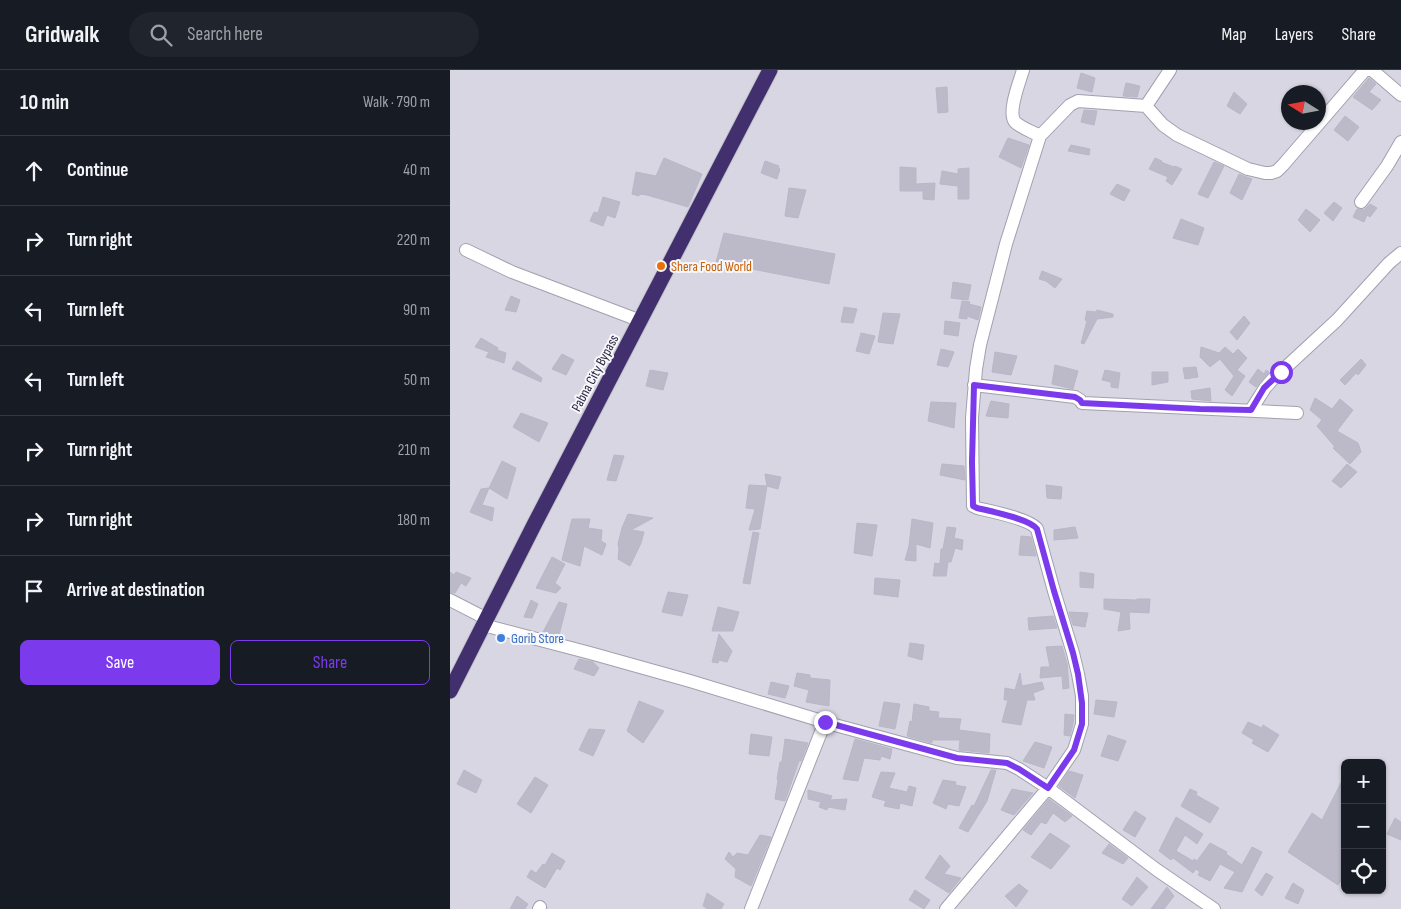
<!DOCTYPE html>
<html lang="en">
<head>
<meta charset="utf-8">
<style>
	:root { --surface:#171b24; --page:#20242c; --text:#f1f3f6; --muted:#9ea1a6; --line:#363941; --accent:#7c3aed }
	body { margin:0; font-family:"Sofia Sans Condensed",sans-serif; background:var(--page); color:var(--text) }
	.controls { position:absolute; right:15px; bottom:15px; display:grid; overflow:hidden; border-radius:8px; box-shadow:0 1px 4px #0004 }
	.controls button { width:45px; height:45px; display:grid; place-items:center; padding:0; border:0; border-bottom:1px solid var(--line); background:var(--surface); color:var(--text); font:25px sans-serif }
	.compass { position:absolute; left:831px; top:15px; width:45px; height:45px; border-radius:50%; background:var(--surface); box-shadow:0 1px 4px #0004; rotate:281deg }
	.stop { position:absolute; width:15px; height:15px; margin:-11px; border:4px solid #7c3aed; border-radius:50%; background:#fff }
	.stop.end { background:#7c3aed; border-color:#fff; box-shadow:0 1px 5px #0008 }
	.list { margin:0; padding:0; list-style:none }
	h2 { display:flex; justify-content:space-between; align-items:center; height:65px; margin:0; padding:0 20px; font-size:21px }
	h2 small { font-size:16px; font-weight:400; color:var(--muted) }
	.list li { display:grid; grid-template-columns:32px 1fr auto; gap:15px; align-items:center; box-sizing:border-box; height:70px; padding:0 20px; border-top:1px solid var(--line) }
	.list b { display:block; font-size:19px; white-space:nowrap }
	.list em { font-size:16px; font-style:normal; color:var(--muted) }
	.actions { display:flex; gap:10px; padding:15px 20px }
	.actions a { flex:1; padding:11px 0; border:1px solid var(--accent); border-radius:8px; text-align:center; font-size:18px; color:var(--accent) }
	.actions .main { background:var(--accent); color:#fff }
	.icon { flex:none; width:28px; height:28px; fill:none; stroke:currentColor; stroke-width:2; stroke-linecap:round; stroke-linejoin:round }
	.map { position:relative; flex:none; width:951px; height:839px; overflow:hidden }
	header { display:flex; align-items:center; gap:30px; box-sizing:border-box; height:70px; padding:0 25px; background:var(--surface); border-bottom:1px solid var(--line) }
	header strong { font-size:24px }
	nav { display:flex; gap:28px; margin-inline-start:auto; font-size:18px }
	.search { width:350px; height:45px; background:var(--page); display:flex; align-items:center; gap:12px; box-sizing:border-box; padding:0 18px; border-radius:28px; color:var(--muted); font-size:19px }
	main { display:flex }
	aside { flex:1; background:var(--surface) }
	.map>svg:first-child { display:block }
</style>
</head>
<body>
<header>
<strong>Gridwalk</strong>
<div class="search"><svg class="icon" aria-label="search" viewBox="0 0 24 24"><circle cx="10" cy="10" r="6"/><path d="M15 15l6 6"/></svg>Search here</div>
<nav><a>Map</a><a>Layers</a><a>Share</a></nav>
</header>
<main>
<aside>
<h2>10 min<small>Walk · 790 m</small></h2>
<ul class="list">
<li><svg class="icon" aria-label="ahead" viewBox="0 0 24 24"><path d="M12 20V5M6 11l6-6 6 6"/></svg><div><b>Continue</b></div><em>40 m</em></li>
<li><svg class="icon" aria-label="right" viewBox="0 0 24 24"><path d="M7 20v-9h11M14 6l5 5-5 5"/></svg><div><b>Turn right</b></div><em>220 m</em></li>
<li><svg class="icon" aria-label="left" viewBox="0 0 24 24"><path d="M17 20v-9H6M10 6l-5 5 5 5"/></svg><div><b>Turn left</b></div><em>90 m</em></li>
<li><svg class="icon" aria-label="left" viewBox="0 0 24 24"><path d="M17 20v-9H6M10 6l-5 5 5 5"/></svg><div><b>Turn left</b></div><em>50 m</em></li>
<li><svg class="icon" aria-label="right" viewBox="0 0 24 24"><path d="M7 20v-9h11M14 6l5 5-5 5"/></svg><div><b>Turn right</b></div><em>210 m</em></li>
<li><svg class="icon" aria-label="right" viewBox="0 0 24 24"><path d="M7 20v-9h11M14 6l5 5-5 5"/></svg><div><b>Turn right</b></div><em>180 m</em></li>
<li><svg class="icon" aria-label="arrive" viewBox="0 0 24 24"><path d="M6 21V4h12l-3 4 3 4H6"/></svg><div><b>Arrive at destination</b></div></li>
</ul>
<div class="actions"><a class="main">Save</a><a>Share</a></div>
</aside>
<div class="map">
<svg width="951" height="839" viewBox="0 0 951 839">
	<rect width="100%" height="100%" fill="#e6e5ee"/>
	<path fill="#d7d6e2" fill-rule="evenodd" d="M0 0H951V839H0ZM838 22H868V52H838ZM895 693H932V820H895Z"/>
	<path fill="#bcbac9" stroke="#b9b7c8" d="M631 3 645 8 642 22 627 18Z
		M919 8 926 14 919 22 931 30 922 40 903 27Z
		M676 13 690 16 687 27 673 26Z
		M497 17 498 42 488 43 486 18Z
		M784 22 797 34 790 44 777 36Z
		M634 40 647 41 644 55 631 52Z
		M895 46 909 57 898 71 884 60Z
		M558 68 579 75 571 98 549 87Z
		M621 75 640 79 639 85 618 81Z
		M214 88 252 104 238 137 197 125 189 124V126L182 124 186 102 206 106Z
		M705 88 712 91 711 92 724 97 725 96 732 99 722 115 716 111 718 107 699 99Z
		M315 91 329 96 328 98 330 99 327 109 311 103Z
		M764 92 774 96 758 128 748 124Z
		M450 97 466 98V114L485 113 484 130 473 129V121H450Z
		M519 98V129H508V116L490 114 492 101 508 104V99Z
		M789 104 802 109 792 130 780 123Z
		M667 114 680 120 674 131 660 124Z
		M339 118 356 120 348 148 335 146Z
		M153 127 170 132 165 148 157 145 153 156 140 151 144 142 148 143Z
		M884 132 892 138 883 151 874 143Z
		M920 134 927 138 920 147 917 145 914 152 903 147 907 139 914 140Z
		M856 139 870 150 860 162 848 150Z
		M731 149 754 158 748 175 723 168Z
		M274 163 385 184 379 214 266 192Z
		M592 201 612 209 605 218 596 211 589 209Z
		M503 212 521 215 518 230 501 228Z
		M61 226 70 230 66 242 55 240Z
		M512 231 520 232 519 234 531 237 528 250 517 246V249L509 248Z
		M394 237 407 239 403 253 391 252Z
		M647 240 663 244V247L647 249 634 274 631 273 637 251 635 250 637 241 646 242Z
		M433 243 450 244 443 274 428 272Z
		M794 246 800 253 787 270 780 262Z
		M495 251 510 253 508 266 494 264Z
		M411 263 425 266 419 284 406 281Z
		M31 268 48 278 47 280 56 283 54 293 36 287 39 282 25 277Z
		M751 277 769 283 775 277 783 284 788 279 797 288 787 300 795 306 782 326 775 320 784 306 770 289 760 297 750 287Z
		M491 279 504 282 498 297 487 295Z
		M545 282 567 286 561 305 542 302Z
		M112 284 124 290 116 305 102 299Z
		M911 289 916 295 908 305 906 303 895 315 890 310Z
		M67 291 92 308 91 312 62 299Z
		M605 295 628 301 623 319 602 314Z
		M746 297 748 307 735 309 733 298Z
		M808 299 814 304 816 300 819 302 806 317 799 312Z
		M200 300 218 303 213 320 196 316Z
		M655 300 670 303 668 318 661 317V312L652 310Z
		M702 302H718V312L702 315Z
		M760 318 761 331 742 329 741 321Z
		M865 328 882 339 890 329 903 340 887 361 908 373 911 382 900 394 883 378 885 377 867 356 872 350 860 340Z
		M541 331 559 334 558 348 536 346Z
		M481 332 506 333 504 358 478 351Z
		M71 343 98 353 89 372 63 357Z
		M164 385 174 386 166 411 157 410Z
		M52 391 66 398 57 429 39 418Z
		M492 394 514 396 515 410 490 405Z
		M897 394 907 402 891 418 882 411Z
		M315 404 331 407 328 419 317 416Z
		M299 415 317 416 310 459 299 460 305 439 296 438Z
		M596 415 612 417 611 429 597 428Z
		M39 418 32 435 44 438 42 451 20 442 31 419Z
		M178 444 203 448 181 460 194 462 191 473 180 496 168 489 169 479 168 474 172 458Z
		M122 449H140L138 458 152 460 151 471 156 474 152 485 134 476 130 496 112 490Z
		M462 449 483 453 480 478 466 474V491L455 490 459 476Z
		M407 453 427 455 422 486 404 483Z
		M497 457 506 458 504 468 513 470 512 480 505 478 501 492H498L496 506H483L485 493 490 494 491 479H493Z
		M625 457 628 468 604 470V460Z
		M303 462 309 463 300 514 293 513Z
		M571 466 581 467 586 486 569 485Z
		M102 487 115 494 105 513 111 518 106 523 86 518Z
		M0 502 4 505 6 502 21 508 16 516 11 513 5 523 0 522Z
		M630 502 644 504 643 518 630 517Z
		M425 508 450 510 448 527 424 524Z
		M218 522 238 525 232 546 212 542Z
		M654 529 686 530 687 529H700L699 543 679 542 680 559 668 561 671 542 654 539Z
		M81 530 88 534 82 548 74 547Z
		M109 532 117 534 109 565 93 562Z
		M268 537 289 542 283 561H262Z
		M619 542 638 543 635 557 623 555Z
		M603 546 607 558 579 560 578 548Z
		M269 564 282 581 277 592 269 590 268 593 262 592Z
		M460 573 474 575 472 590 458 586Z
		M612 576 617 593 619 618 613 619 612 606 590 608 591 597H600L596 577Z
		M129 589 143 592 149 598 144 606 124 599Z
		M347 603 360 605V608L380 610 379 636 356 632 359 620 344 616Z
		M570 603 572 616 592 612 594 619 583 623 585 630H577L571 655 552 652 558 630H554L555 618 565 620Z
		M321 612 339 616 335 628 318 624Z
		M646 630 667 632 664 647 644 644Z
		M189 631 214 641 193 673 177 661Z
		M434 632 450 634 445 659 429 656Z
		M464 634 479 637V641L489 642 488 648 511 649 509 660 540 664 539 683 509 680 510 670H482V673L457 666 460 651 462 652Z
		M615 644 624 645 623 654 620 666 614 665Z
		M798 652 812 658 813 655 829 665 818 682 802 673 804 670 792 663Z
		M139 659 155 660 143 686 129 680Z
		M301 664 322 667 319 686 299 684Z
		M658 665 676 671 668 691 651 686Z
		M335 669 358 673 351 691H349L335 731 325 729 328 710 327 709 330 692H332Z
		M405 669 442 679 440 689 431 686 430 690 414 688 408 711 393 709Z
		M585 672 602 677 594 698 573 691Z
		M14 700 32 710 26 723 7 714Z
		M541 700H546L537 731 518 762 509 758 522 735 524 736Z
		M619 701 633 705 625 728 609 716Z
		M431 702 445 703 439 718 457 722 459 716 466 718 462 736 450 733 449 739 434 736 436 731 422 727Z
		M895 705V804L888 815 838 782 862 743 872 750Z
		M85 707 98 715 81 743 67 734Z
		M493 710 506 712 505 715 516 717 509 736 498 734 496 739 483 733Z
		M562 719 583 723 564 745 551 740Z
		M740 719 747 722 746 725 769 738 760 753 731 736Z
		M358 720 382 726 380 730 397 729 395 740 378 737 377 740 369 737 371 732 358 729Z
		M599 729 622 746 615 752 603 743 596 754 591 752 581 765 573 760Z
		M685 741 696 748 685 767 673 760Z
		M726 747 753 764 747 774 735 765 726 781 743 791 744 789 747 791 760 773 777 782 776 784 792 795 802 777 812 782 792 822 774 818 785 802 770 794 760 811 748 805 750 802 746 799 743 803 723 788 721 790 709 781Z
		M945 748 951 752V770L937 764Z
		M600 763 620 776 601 799 581 787Z
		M310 765 321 767 301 816 285 807 286 799 275 789 279 782 283 787 287 783 298 785Z
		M659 774 678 788 673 794 652 783Z
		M102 783 115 791 110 800 107 798 95 818 77 807 81 800 86 803 93 794 95 795Z
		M490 785 500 796 494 804 511 808 499 823 475 808Z
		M816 803 823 807 812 826 805 820Z
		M687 807 698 817 682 836 672 829Z
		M843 813 854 820 848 834 835 828Z
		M569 814 578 821 566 837 555 826Z
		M717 817 724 826 714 839H701Z
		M465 820 480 830 474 839 459 830Z
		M257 823 274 834 271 839H258L253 836Z
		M67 826 78 834 75 839H60Z"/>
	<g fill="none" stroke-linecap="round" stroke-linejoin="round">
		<g stroke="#a2a0b0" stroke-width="14">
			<path id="minor" d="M573 0C570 11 557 42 565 52 571 58 583 62 590 66
				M922 0 951 25
				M696 36 720 0
				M911 132 937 96 951 72
				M16 180 62 202 191 251
				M524 315 625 327 630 330 632 333 847 343
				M801 340 815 318 822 310 887 250 939 193 951 183
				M0 530 37 549
				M33 555 140 583 240 611 385 655 507 688 557 693 569 699 598 718 707 800 764 839
				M89 839 90 837
				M301 839 375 652
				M496 839 598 718 624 680 632 654V626L628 604 623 583 604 521 587 459C580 449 540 441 527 438L523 436 522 348 526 299 530 275 556 174 590 66 620 35 628 31 696 36 713 55 727 65 798 99 815 103H821L827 101 833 95 915 0"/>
		</g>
		<g stroke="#c3c2ca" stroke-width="17">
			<path id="highway" d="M0 621 85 453 320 0"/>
		</g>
		<use href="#minor" stroke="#fff" stroke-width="12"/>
		<use href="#highway" stroke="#412f6e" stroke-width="15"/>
	</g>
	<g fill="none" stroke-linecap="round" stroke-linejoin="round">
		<path stroke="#7c3aed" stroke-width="6" d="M375 652 507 688 557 693 569 699 598 718 624 680 632 654V633L628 604 623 583 604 521 587 459C580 449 540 441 527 438L523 436 522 392 524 315 625 327 630 330 632 333 750 339 801 340 814 318 831 302"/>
	</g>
	<circle fill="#e8710a" stroke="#f6f6fb" stroke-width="2" cx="211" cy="196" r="5"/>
	<circle fill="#3f7fe0" stroke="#f6f6fb" stroke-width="2" cx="51" cy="568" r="5"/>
	<g text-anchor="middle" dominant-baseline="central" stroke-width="4" stroke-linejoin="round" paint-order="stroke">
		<g font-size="14" fill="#c56008" stroke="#f6f6fb" text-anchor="start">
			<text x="221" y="196">Shera Food World</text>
		</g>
		<g font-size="14" fill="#2a2441" stroke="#f6f6fb">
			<text transform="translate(145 303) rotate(-62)">Pabna City Bypass</text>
		</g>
		<g font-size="14" fill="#366cbe" stroke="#f6f6fb" text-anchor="start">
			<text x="61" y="568">Gorib Store</text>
		</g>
	</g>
</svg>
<div class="controls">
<button>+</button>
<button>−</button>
<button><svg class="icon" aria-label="locate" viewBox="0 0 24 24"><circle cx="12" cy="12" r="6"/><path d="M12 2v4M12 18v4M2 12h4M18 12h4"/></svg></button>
</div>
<svg class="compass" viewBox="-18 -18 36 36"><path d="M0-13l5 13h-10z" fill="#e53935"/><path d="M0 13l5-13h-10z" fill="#9ea1a6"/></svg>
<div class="stop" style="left:831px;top:302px"></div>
<div class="stop end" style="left:375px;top:652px"></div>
</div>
</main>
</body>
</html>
